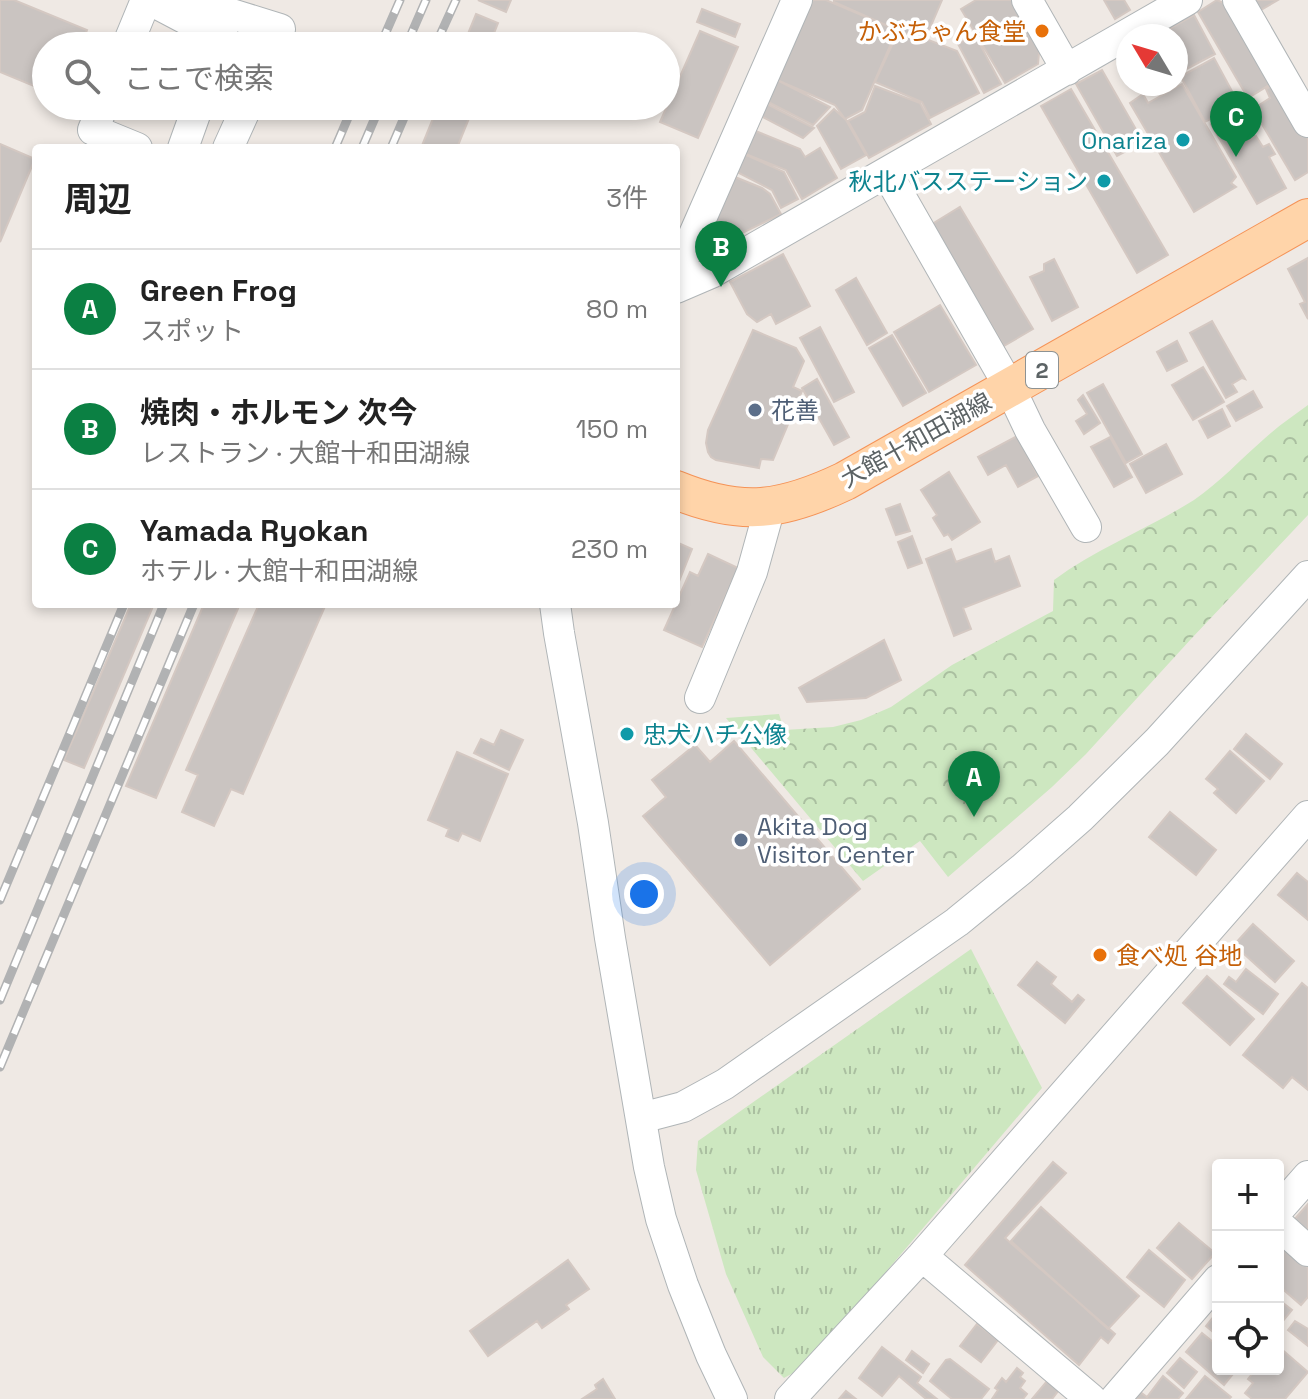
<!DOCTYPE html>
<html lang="ja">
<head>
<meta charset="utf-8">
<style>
	:root { --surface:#fff; --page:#f6f6f6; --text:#222; --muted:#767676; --line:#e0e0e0; --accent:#0b8043 }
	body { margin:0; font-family:"Space Grotesk","Noto Sans JP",sans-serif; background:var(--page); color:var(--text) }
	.controls { position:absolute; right:24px; bottom:24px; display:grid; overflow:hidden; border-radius:8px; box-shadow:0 4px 12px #0003 }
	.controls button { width:72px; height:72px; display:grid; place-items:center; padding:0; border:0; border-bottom:2px solid var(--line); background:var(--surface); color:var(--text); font:40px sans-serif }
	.compass { position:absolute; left:1116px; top:24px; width:72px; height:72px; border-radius:50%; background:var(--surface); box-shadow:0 4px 12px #0003; rotate:308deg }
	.you { position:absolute; left:644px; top:894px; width:28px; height:28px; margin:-20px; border:6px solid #fff; border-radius:50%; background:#1a73e8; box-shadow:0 0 0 12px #1a73e833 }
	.badge { display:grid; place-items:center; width:52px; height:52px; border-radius:50%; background:var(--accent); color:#fff; font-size:26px; font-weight:700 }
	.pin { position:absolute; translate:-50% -66px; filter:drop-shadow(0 2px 4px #0008) }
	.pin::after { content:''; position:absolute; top:42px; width:28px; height:24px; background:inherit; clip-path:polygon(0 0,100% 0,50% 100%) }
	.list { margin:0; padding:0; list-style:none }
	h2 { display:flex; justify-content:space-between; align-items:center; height:104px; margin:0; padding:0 32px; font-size:34px }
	h2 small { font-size:26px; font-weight:400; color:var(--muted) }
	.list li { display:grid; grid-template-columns:52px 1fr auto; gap:24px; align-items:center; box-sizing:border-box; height:120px; padding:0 32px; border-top:2px solid var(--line) }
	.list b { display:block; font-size:30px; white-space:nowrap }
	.list p { margin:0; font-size:26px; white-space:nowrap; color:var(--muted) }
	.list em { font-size:26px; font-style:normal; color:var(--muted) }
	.icon { flex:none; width:44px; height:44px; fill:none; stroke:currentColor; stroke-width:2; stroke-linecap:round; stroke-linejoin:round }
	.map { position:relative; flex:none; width:1308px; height:1399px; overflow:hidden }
	.search { position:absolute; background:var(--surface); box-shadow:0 4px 12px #0003; left:32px; top:32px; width:648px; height:88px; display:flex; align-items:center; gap:20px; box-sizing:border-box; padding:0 28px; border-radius:44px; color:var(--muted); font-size:30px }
	.panel { position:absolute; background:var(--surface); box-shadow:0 4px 12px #0003; left:32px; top:144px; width:648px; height:464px; border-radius:8px }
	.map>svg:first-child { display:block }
</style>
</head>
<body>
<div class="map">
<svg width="1308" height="1399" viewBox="0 0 1308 1399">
	<defs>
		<pattern id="grass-tufts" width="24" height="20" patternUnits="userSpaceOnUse" patternTransform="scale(2)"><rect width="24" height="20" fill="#cde7c0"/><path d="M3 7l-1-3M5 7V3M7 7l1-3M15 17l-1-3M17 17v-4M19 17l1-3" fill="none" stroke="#aabfa0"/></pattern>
		<pattern id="forest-crowns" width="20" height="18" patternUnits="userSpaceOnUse" patternTransform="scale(2)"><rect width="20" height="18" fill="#cde7c0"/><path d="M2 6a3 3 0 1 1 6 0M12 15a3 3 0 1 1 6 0" fill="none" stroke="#aabfa0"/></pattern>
	</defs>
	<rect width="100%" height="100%" fill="#efe9e4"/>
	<path fill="url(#grass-tufts)" d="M971 949 1042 1088 806 1366 784 1378 763 1357 726 1274 696 1170 698 1141Z"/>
	<path fill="url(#forest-crowns)" d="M1308 405V515L1191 639 1086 754 1052 787 948 877 920 841 863 881 726 718 779 714 784 730 833 727 861 720 891 707 952 665 1053 611 1054 580C1097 548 1148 529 1194 500 1219 483 1241 459 1264 439 1278 426 1293 416 1308 405Z"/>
	<path fill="#cac4c1" stroke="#d4c8c2" stroke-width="2" d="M0 0H14L87 30 81 46H46V91L0 72Z
		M478 0H511L506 12Z
		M813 0H826L897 30 862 110 845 119 835 105 777 80Z
		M834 0H942L924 42 834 2Z
		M976 0H1015L1040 42 1038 64 1005 83 961 9Z
		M1104 0H1124L1130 10 1115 19Z
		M1217 0 1230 6 1274 82 1248 98 1198 12Z
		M1255 0H1278L1261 10Z
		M702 9 740 24 735 37 697 22Z
		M476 14 498 23 489 46H463Z
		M1194 15 1215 54 1177 74 1176 36H1156Z
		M700 31 738 47 698 138 660 122Z
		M898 32 924 43 926 39 957 51 979 93 930 118 922 102 875 82Z
		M975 35 1001 84 984 93 958 44Z
		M1214 58 1239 104 1205 122 1182 79 1185 74Z
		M1102 70 1141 138 1130 144 1132 148 1117 156 1076 84Z
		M777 80 830 107 813 125 766 101Z
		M1145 84H1169L1151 94Z
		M1182 84 1236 177 1231 183 1236 187 1194 212 1130 103 1143 94 1148 103Z
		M1275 84 1308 139V172L1295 180 1253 109 1270 98 1266 89Z
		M875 86 920 103 931 124 869 158 848 121 865 112Z
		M1071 89 1168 255 1137 273 1041 106Z
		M1247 103 1258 123 1244 131 1249 140 1256 136 1263 147 1269 144 1275 154 1269 157 1286 188 1257 204 1211 124Z
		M767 104 814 128 803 138 761 116Z
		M438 106H474L457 148H421Z
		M834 109 846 120 866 155 841 169 817 126Z
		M753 130 800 149 805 157 820 148 837 178 802 199 786 170 743 153Z
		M0 144 35 159 0 242Z
		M744 154 784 172 798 199 781 208 772 190 737 172Z
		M735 177 762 188 770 194 781 214 730 239 711 231Z
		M960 207 1033 329 1004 346 932 224Z
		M783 254 810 306 776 324 771 314 757 322 747 314 730 282Z
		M1308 258V319L1300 304 1305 302 1288 269Z
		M1054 259 1078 307 1052 321 1030 277 1044 271V264Z
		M856 278 887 333 867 345 836 290Z
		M940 305 976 365 929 392 894 332Z
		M1212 321 1245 379 1242 378 1232 384 1237 392 1226 398 1190 333Z
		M820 327 854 392 834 402 800 338Z
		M753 330 796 348 804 361 793 387 802 391 773 460 761 459 759 468 716 460 711 457 708 452 706 443 708 430Z
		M892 335 926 393 903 406 869 348Z
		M1177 341 1187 361 1167 371 1157 352Z
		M1203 367 1224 402 1193 420 1172 385Z
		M817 379 849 437 834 445 802 388Z
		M1103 384 1142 454 1126 463 1087 393Z
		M1253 391 1262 407 1236 421 1227 406Z
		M1083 395 1100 423 1084 434 1076 421 1087 414 1078 400Z
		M1222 409 1230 426 1208 438 1199 421Z
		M1017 436 1038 476 1018 487 1006 465 988 475 978 457Z
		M1110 437 1132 477 1114 487 1091 447Z
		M1166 444 1182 474 1146 493 1130 464Z
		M949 472 980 522 952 540 948 534 944 536 933 518 937 515 921 490Z
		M900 504 910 531 896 535 886 509Z
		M912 536 922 563 908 568 898 542Z
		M676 542 692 549 676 589Z
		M951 549 956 562 991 549 995 562 1009 556 1020 586 963 608 971 629 954 636 926 559Z
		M708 554 738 568 702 647 664 630 690 572 698 576Z
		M131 604H154L84 768 64 760Z
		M204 604H240L156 798 126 786Z
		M259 604H326L243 794 231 789 214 826 182 812 198 775 186 770Z
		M884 640 901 680 866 698 807 702 799 688Z
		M501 730 523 740 509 770 474 753 481 739 494 745Z
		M1246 734 1282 764 1270 779 1234 749Z
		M734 741 860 889 770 965 643 816 666 797 652 780 695 745 710 762Z
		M1230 751 1264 781 1236 813 1214 793 1218 789 1206 779Z
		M457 752 508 774 480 841 462 833 458 841 446 836 449 829 428 820Z
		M1170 812 1216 850 1196 875 1149 837Z
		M1297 873 1308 882V920L1278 895Z
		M1253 924 1294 961 1275 982 1234 945Z
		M1037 962 1056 977 1051 984 1072 1002 1078 995 1084 1000 1065 1023 1018 985Z
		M1246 969 1278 994 1263 1014 1224 984 1229 977 1236 982Z
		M1207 976 1254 1019 1230 1045 1183 1003Z
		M1302 983 1308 988V1090L1292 1077 1283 1088 1243 1055Z
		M1053 1162 1066 1173 1005 1238 1115 1334 1108 1343 1101 1337 1079 1365 965 1265Z
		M1308 1204V1234L1293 1221Z
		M1041 1207 1139 1296 1108 1329 1011 1241Z
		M1179 1223 1215 1253 1192 1279 1157 1248Z
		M1279 1242 1308 1268V1297L1301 1305 1278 1285Z
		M1149 1250 1185 1280 1164 1307 1127 1277Z
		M568 1260 589 1289 566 1305 569 1309 542 1328 537 1321 488 1356 470 1331Z
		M1278 1299 1292 1310 1278 1327Z
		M1218 1311V1336L1206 1326Z
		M1295 1321 1308 1329V1346L1288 1330Z
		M977 1324 998 1340 981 1362 960 1346Z
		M1202 1333 1218 1346V1369H1237L1224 1385 1186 1352Z
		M882 1347 921 1377 917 1383 937 1399H926L899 1376 882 1396 859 1378Z
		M1279 1347 1308 1372 1285 1399H1252L1245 1393 1253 1383 1248 1379 1256 1369 1259 1371 1261 1369H1278Z
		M912 1351 929 1364 923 1373 906 1360Z
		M1180 1358 1197 1372 1184 1388 1167 1373Z
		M950 1359 989 1389 981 1399H952L930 1381 946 1360Z
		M1017 1368 1023 1373 1020 1377 1025 1381 1020 1388 1027 1394 1023 1399H992L998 1390 995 1388 1002 1378 1006 1382Z
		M1163 1376 1183 1393 1178 1399H1132L1139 1391 1147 1397Z
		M1205 1376 1231 1397 1229 1399H1186Z
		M603 1379 615 1399H582L597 1389 595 1385Z
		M1047 1381 1059 1390 1052 1399H1032Z
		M846 1391 856 1399H839Z"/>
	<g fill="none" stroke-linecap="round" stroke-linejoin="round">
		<g stroke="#b0b5b7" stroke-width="32">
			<path id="minor" d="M150 0 224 39 221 46
				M186 0 280 29 273 46
				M1027 0 1067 70
				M1238 0 1308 122
				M127 46 146 0
				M103 106 93 130 137 148
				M183 148 198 106
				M228 148 247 106
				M887 173 1010 388 1030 430 1086 527
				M676 285 685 255 797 0
				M676 288 711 273 1187 0
				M555 604 559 633 593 823 610 938 649 1167 661 1219 683 1285 711 1355 732 1399
				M700 698 752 572 770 507
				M641 1118 683 1107 725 1084 957 922 1022 869 1080 818 1157 742 1308 576
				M1278 1210 1308 1176
				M1278 1224 1308 1251
				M922 1256 1091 1399
				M790 1399 922 1256 1308 816
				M1115 1399 1218 1280"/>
		</g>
		<g stroke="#f59357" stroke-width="40">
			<path id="major" d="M676 490C742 517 782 511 845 481L1308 218"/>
		</g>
		<use href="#minor" stroke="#fff" stroke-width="30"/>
		<use href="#major" stroke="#ffd4a9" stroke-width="38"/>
		<g stroke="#b1b2b3" stroke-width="9">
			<path id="rail" d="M380 46 400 0
				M406 46 426 0
				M435 46 456 0
				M335 148 353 106
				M362 148 380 106
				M391 148 409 106
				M0 900 124 604
				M0 1000 164 604
				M0 1067 194 604"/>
		</g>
		<use href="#rail" stroke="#fff" stroke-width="6" stroke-dasharray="18" stroke-linecap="butt"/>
	</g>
	<g fill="#e8710a" stroke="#fff" stroke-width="3">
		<circle cx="1042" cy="31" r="8"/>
		<circle cx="1100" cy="955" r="8"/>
	</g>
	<g fill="#0f9aa8" stroke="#fff" stroke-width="3">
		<circle cx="1183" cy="140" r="8"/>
		<circle cx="1104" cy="181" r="8"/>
		<circle cx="627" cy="734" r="8"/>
	</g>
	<g fill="#5c6f8a" stroke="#fff" stroke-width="3">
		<circle cx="755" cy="410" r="8"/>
		<circle cx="741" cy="840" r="8"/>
	</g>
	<g text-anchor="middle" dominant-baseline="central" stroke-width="7" stroke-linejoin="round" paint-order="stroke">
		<rect fill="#fff" stroke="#8d9293" stroke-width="2" x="1026" y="352" width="32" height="36" rx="6"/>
		<g font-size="22" font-weight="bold" fill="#5c6365">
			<text x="1042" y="370">2</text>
		</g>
		<g font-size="24" fill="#c56008" stroke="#fff" text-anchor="end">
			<text x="1026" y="31">かぶちゃん食堂</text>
			<text x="1116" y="955" text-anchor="start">食べ処 谷地</text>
		</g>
		<g font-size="24" fill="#0d838f" stroke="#fff" text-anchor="end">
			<text x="1167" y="140">Onariza</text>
			<text x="1088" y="181">秋北バスステーション</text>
			<text x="643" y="734" text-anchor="start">忠犬ハチ公像</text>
		</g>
		<g font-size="24" fill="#4e5e75" stroke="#fff" text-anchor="start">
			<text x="771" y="410">花善</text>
			<text x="757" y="826">Akita Dog<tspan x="757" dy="28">Visitor Center</tspan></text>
		</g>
		<g font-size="24" fill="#5c6365" stroke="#fff">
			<text transform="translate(916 440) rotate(-29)">大館十和田湖線</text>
		</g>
	</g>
</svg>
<div class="controls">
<button>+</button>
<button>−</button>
<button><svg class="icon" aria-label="locate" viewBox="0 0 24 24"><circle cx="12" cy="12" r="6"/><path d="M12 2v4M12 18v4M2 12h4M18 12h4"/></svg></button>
</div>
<svg class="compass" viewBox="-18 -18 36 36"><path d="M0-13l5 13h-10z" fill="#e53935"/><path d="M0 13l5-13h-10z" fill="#767676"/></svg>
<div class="you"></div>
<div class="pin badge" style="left:974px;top:817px">A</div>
<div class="pin badge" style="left:721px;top:287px">B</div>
<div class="pin badge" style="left:1236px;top:157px">C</div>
<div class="search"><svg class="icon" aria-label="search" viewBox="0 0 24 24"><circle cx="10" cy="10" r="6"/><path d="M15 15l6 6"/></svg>ここで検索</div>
<section class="panel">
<h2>周辺<small>3件</small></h2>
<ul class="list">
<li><span class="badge">A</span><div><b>Green Frog</b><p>スポット</p></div><em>80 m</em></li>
<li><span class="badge">B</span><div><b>焼肉・ホルモン 次今</b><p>レストラン · 大館十和田湖線</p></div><em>150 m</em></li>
<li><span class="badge">C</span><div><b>Yamada Ryokan</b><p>ホテル · 大館十和田湖線</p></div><em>230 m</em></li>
</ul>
</section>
</div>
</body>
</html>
